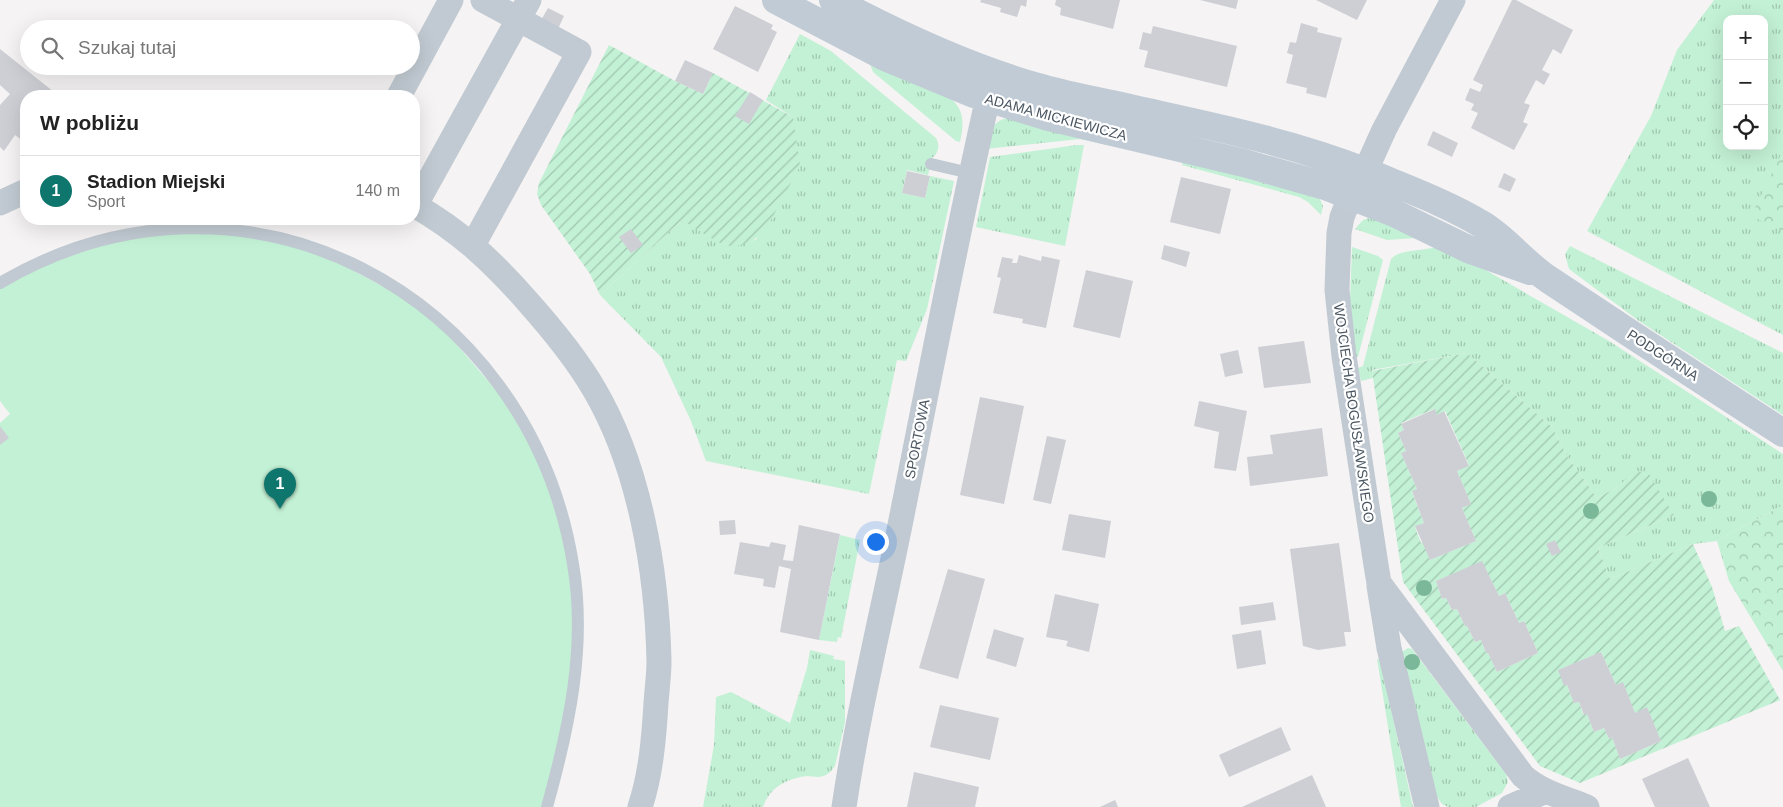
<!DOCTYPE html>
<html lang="pl">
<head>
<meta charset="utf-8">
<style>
	:root { --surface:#fff; --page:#f2f2f2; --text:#222; --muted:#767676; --line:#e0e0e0; --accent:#0f766e }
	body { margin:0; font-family:Arial,sans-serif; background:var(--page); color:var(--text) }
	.controls { position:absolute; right:15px; top:15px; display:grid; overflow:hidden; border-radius:10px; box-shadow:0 5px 20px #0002 }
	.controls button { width:45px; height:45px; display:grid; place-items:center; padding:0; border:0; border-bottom:1px solid var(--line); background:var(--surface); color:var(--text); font:25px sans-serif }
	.you { position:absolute; left:875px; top:541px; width:18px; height:18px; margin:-12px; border:4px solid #fff; border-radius:50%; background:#1a73e8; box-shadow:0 0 0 8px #1a73e833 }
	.badge { display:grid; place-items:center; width:32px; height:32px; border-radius:50%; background:var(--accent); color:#fff; font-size:16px; font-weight:700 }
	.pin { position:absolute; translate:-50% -41px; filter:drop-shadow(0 1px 2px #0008) }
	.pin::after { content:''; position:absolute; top:26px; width:18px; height:15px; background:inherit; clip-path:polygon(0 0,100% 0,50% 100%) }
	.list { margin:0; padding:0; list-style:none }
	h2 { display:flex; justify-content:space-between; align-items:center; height:65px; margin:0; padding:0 20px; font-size:21px }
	h2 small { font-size:16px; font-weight:400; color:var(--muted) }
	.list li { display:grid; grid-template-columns:32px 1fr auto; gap:15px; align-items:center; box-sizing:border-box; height:70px; padding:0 20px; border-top:1px solid var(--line) }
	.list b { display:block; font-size:19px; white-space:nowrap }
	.list p { margin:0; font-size:16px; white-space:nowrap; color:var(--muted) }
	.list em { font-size:16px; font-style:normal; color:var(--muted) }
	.icon { flex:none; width:28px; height:28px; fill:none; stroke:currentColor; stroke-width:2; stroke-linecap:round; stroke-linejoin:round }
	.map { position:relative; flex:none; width:1783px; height:807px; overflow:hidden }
	.search { position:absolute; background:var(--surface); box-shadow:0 5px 20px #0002; left:20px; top:20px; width:400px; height:55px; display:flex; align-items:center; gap:12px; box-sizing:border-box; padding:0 18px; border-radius:28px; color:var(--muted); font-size:19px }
	.panel { position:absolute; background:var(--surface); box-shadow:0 5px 20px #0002; left:20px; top:90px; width:400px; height:135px; border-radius:20px }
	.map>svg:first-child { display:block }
</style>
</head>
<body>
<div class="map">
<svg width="1783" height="807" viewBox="0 0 1783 807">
	<defs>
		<pattern id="grass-tufts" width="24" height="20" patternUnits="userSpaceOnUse" patternTransform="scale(1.25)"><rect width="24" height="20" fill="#c3f1d5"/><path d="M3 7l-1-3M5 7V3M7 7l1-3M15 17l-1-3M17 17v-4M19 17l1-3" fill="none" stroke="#a0c6b0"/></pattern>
		<pattern id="forest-crowns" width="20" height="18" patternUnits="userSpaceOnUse" patternTransform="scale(1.25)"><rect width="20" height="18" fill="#c3f1d5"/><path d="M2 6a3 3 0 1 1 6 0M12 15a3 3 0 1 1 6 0" fill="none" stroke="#a0c6b0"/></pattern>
		<pattern id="garden-furrows" width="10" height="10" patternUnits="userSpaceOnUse" patternTransform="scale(1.25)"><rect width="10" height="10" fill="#c3f1d5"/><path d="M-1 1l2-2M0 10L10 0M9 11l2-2" fill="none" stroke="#a0c6b0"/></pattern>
	</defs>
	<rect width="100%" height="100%" fill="#f5f3f3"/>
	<path fill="url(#grass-tufts)" fill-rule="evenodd" d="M1714 0H1783V335L1587 231 1651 116 1677 50ZM1727 19H1764V146H1727Z
		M800 34 831 51 936 138C940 145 939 153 932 158L928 175 907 170 902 193 925 198 930 176 954 181 927 309 906 361 897 360 869 494 706 461 691 421 661 357 600 295 682 220 727 245 743 244 757 239 793 117 766 100Z
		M869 61 949 97C965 109 964 124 960 142L956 141 873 72Z
		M1012 117 1112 141 1111 146 1080 139 985 149C991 131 991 120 1012 117Z
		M1077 145H1084L1065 246 976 227 990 157Z
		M1184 157 1319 197 1323 206 1321 215 1308 202 1299 197 1182 165Z
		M1376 216 1416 238 1387 240 1355 229 1363 220Z
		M1442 245 1609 341 1783 454V505L1717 541 1693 544 1610 579 1598 548 1674 515 1636 472 1616 488 1597 498 1567 456 1552 427 1467 353 1372 370 1373 378 1361 381 1358 368 1363 366 1391 259C1400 248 1428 252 1442 245Z
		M1570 246 1783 353V415L1639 321 1569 269 1565 254Z
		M1352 247 1378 256 1383 260 1358 357H1356L1350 303Z
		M840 535 860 540 841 638 838 637 837 642 819 640Z
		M1408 648 1412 649 1506 774 1508 782 1502 793 1476 807H1448L1442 804 1437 797 1402 652Z
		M810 650 834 656 833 659 845 661V722L835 766C832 770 828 775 823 776 818 778 812 776 807 776 786 779 770 787 763 807H703L714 745 716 697 731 692 790 723 807 668Z
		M1377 659 1380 660 1413 807H1401Z"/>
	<path fill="url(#forest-crowns)" d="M1783 150V231L1751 216Z
		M1783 505V671L1729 581 1717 541Z"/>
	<path fill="url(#garden-furrows)" fill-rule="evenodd" d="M609 45 675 81 703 94 713 73 793 117 800 166 765 231C756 240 741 249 726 245 717 243 692 226 682 220L600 295 590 274 541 205 537 194 539 183Z
		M1467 353 1552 427 1567 456 1597 498 1616 488 1636 471 1649 474 1674 515 1598 548 1610 579 1693 544 1712 587 1725 631 1739 626 1780 700 1580 783 1540 766 1403 582 1372 371ZM1434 409 1437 415 1445 411 1469 465 1457 471 1471 504 1462 508 1476 541 1430 560 1423 542 1421 543 1415 527 1424 523 1412 492 1417 489 1401 453 1406 451 1398 433 1404 430 1401 423ZM1482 562 1499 596 1505 593 1519 623 1524 621 1538 653 1497 672 1488 653H1486L1481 640 1475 642 1467 626H1465L1457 609 1452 610 1446 598 1442 599 1436 581ZM1601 652 1616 685 1623 683 1635 713 1647 708 1661 741 1620 759 1612 737 1609 739 1604 728 1594 732 1587 714H1583L1579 702 1574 703 1567 685H1564L1559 670Z"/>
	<path fill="#c3f1d5" d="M179 228 304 244 428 311 523 422 564 521 578 651 547 807H0V423L10 414 0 401V283L67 250Z"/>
	<path fill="#cdcfd5" d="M981 0H1027L1026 7 1021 5 1017 17 1000 12 1001 8 980 2Z
		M1056 0H1120L1113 29 1060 15 1061 8 1055 5Z
		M1200 0H1238L1236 9Z
		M1316 0H1367L1357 20Z
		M1512 0H1516L1573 30 1561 54 1553 49 1542 70 1550 74 1544 85 1536 80 1524 103 1530 105 1523 122 1528 124 1514 150 1471 128 1478 113 1471 110 1474 104 1465 100 1470 88 1480 92 1483 85 1473 80Z
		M735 6 773 25 771 29 777 32 758 72 713 49Z
		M548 8 564 16 557 31 540 22Z
		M1301 23 1318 28 1317 32 1342 38 1326 98 1306 93 1307 88 1286 83 1293 55 1287 53 1290 42 1296 43Z
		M1153 26 1237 46 1227 87 1144 67 1148 51 1139 49 1143 32 1151 34Z
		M0 49 59 96H26V143L15 135 4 151 0 147V105L10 94 0 85Z
		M685 60 713 73 703 94 675 81Z
		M750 92 763 100 749 124 735 116Z
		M1433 131 1458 143 1452 157 1427 145Z
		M907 171 930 176 925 198 902 193Z
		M1504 173 1516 179 1510 192 1498 187Z
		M1181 177 1231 189 1220 234 1170 222Z
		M631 229 643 245 631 253 619 237Z
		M1164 245 1190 252 1186 267 1161 259Z
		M1019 255 1041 261 1042 256 1060 260 1046 328 1022 323 1023 319 993 313 1001 278 997 277 1002 257 1013 259 1012 263H1017Z
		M1086 270 1133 281 1120 338 1073 327Z
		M1304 341 1311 383 1264 388 1258 347Z
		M1238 350 1243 373 1225 377 1220 354Z
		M980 397 1024 406 1004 504 960 495Z
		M1199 401 1247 411 1236 471 1214 468 1219 432 1194 426Z
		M1435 409 1437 415 1444 411 1469 466 1457 471 1471 504 1462 508 1476 541 1430 560 1415 526 1424 523 1412 491 1417 489 1401 453 1406 451 1398 433 1404 430 1401 424Z
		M0 426 9 438 0 445Z
		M1322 428 1328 476 1250 486 1247 457 1273 454 1270 435Z
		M1047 436 1066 440 1051 504 1033 500Z
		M1069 514 1111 521 1105 558 1062 550Z
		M735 520 736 534 720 535 719 521Z
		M799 525 840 534 819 640 780 632 791 569 779 566 775 588 763 586 764 579 734 574 740 542 769 547 771 542 786 545 783 560 793 561Z
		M1555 540 1561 552 1552 556 1546 544Z
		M1339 543 1351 632H1344L1346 646 1318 650 1303 646 1290 549Z
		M1482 561 1499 596 1505 593 1519 623 1524 621 1538 653 1497 672 1488 653H1486L1481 640 1475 642 1467 626H1465L1457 609 1452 610 1446 598 1442 599 1436 581Z
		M948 569 985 579 958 679 919 668Z
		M1055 594 1099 604 1089 652 1066 646 1068 641 1046 637Z
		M1273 602 1276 620 1241 625 1239 607Z
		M994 629 1024 638 1016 667 986 658Z
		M1261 630 1266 664 1237 669 1232 635Z
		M1601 652 1616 685 1623 682 1635 713 1647 707 1661 741 1620 759 1612 737 1609 739 1604 728 1594 732 1587 714 1584 715 1579 702 1574 703 1567 685 1564 686 1558 670Z
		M940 705 999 718 990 760 930 747Z
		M1281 727 1291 750 1229 777 1219 755Z
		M1688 758 1710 807H1655L1642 779Z
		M914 772 979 787 975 807H907Z
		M1312 775 1326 807H1242L1275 792Z
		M1115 800 1118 807H1100Z"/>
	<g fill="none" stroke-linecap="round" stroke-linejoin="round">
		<path stroke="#c1cad2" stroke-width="12" d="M931 164 970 173
			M0 283C243 140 529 292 573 564 587 646 569 728 547 807"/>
		<path stroke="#c1cad2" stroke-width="25" d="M1453 0 1384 130 1365 172 1351 195 1342 217 1339 233 1337 290 1344 356 1376 565 1379 583 1523 776C1541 792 1565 798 1587 807
			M399 96 451 0
			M0 203 26 191
			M414 205C460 231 493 262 528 302 552 329 576 358 594 389 640 467 657 572 659 661 659 675 657 689 656 703 654 737 651 774 640 807
			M415 206 529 0
			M473 245 579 52 483 0
			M1379 586 1389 648 1427 807
			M844 807C858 712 881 619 900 525 930 376 958 227 992 80
			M1510 807 1546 791"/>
		<path stroke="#c1cbd6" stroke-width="28" d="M776 0 885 57 974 94 1045 116 1244 163 1325 186 1394 213 1468 249 1530 271
			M833 0C899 35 967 67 1038 87 1064 95 1090 99 1116 105 1200 124 1286 140 1367 172 1405 188 1447 203 1483 225 1507 240 1524 263 1548 279 1626 331 1704 382 1783 433"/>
	</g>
	<g fill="#7bb799">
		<circle cx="1709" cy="499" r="8"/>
		<circle cx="1591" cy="511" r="8"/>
		<circle cx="1424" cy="588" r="8"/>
		<circle cx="1412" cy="662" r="8"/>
	</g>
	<g text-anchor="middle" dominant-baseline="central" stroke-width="4.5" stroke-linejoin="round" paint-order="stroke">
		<g font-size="14" fill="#4a5661" stroke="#fff">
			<text transform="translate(1056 117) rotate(15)">ADAMA MICKIEWICZA</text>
			<text transform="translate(1663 355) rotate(33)">PODGÓRNA</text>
			<text transform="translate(1354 413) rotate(82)">WOJCIECHA BOGUSŁAWSKIEGO</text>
			<text transform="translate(917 439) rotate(-79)">SPORTOWA</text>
		</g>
	</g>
</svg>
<div class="controls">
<button>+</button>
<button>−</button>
<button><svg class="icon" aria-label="locate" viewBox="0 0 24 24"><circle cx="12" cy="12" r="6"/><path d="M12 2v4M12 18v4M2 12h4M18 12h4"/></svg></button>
</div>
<div class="you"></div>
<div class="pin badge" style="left:280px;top:509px">1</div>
<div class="search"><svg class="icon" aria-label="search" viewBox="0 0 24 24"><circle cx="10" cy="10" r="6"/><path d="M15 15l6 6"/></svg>Szukaj tutaj</div>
<section class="panel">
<h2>W pobliżu<small></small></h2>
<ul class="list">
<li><span class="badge">1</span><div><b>Stadion Miejski</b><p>Sport</p></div><em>140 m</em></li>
</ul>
</section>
</div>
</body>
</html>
